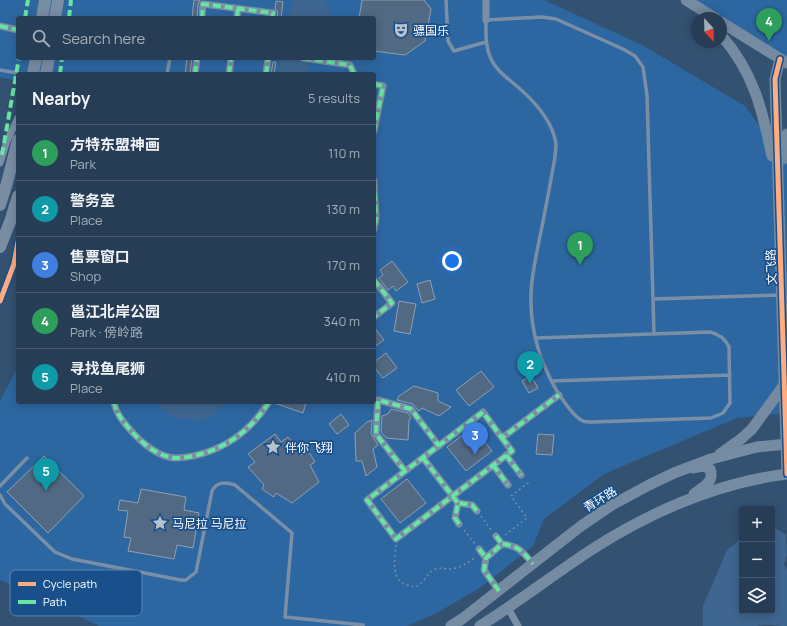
<!DOCTYPE html>
<html lang="en">
<head>
<meta charset="utf-8">
<style>
	:root { --surface:#263d55; --page:#2e445b; --text:#f1f3f6; --muted:#a4aeb9; --line:#42566c; --accent:#ea580c }
	body { margin:0; font-family:Manrope,"Noto Sans SC",sans-serif; background:var(--page); color:var(--text) }
	.controls { position:absolute; right:12px; bottom:12px; display:grid; overflow:hidden; border-radius:4px; box-shadow:0 2px 10px #0003 }
	.controls button { width:36px; height:36px; display:grid; place-items:center; padding:0; border:0; border-bottom:1px solid var(--line); background:var(--surface); color:var(--text); font:20px sans-serif }
	.compass { position:absolute; left:691px; top:12px; width:36px; height:36px; border-radius:50%; background:var(--surface); box-shadow:0 2px 10px #0003; rotate:158deg }
	.you { position:absolute; left:452px; top:261px; width:14px; height:14px; margin:-10px; border:3px solid #fff; border-radius:50%; background:#1a73e8; box-shadow:0 0 0 6px #1a73e833 }
	.badge { display:grid; place-items:center; width:26px; height:26px; border-radius:50%; background:var(--accent); color:#fff; font-size:13px; font-weight:700 }
	.pin { position:absolute; translate:-50% -33px; filter:drop-shadow(0 1px 2px #0008) }
	.pin::after { content:''; position:absolute; top:21px; width:14px; height:12px; background:inherit; clip-path:polygon(0 0,100% 0,50% 100%) }
	.list { margin:0; padding:0; list-style:none }
	h2 { display:flex; justify-content:space-between; align-items:center; height:52px; margin:0; padding:0 16px; font-size:17px }
	h2 small { font-size:13px; font-weight:400; color:var(--muted) }
	.list li { display:grid; grid-template-columns:26px 1fr auto; gap:12px; align-items:center; box-sizing:border-box; height:56px; padding:0 16px; border-top:1px solid var(--line) }
	.list b { display:block; font-size:15px; white-space:nowrap }
	.list p { margin:0; font-size:13px; white-space:nowrap; color:var(--muted) }
	.list em { font-size:13px; font-style:normal; color:var(--muted) }
	.icon { flex:none; width:22px; height:22px; fill:none; stroke:currentColor; stroke-width:2; stroke-linecap:round; stroke-linejoin:round }
	.map { position:relative; flex:none; width:787px; height:626px; overflow:hidden }
	.search { position:absolute; background:var(--surface); box-shadow:0 2px 10px #0003; left:16px; top:16px; width:360px; height:44px; display:flex; align-items:center; gap:10px; box-sizing:border-box; padding:0 14px; border-radius:4px; color:var(--muted); font-size:15px }
	.panel { position:absolute; background:var(--surface); box-shadow:0 2px 10px #0003; left:16px; top:72px; width:360px; height:332px; border-radius:4px }
	.map>svg:first-child { display:block }
</style>
</head>
<body>
<div class="map">
<svg width="787" height="626" viewBox="0 0 787 626">
	<rect width="100%" height="100%" fill="#335171"/>
	<path fill="#2d67a1" fill-rule="evenodd" d="M0 0H544L642 45 745 106 787 164V413L737 418 604 474 544 519 533 546 481 587 437 613 407 626H99L46 600 0 580V401L18 366V402H374V74H18V81L0 77ZM18 18H374V58H18Z
		M686 0H787V63Z"/>
	<path fill="#3f6690" d="M295 0H324L330 11 328 18H288L289 12Z
		M280 58H309L307 74H277Z
		M156 402H226L209 418 194 420 177 418 162 410Z
		M772 526 786 535 787 555 784 565 787 569V626C777 626 766 623 757 626H703V606L727 550 742 538V611H772Z"/>
	<path fill="#516983" stroke="#8ea0b4" d="M194 0H200L198 4 197 18H192Z
		M362 0H424L431 9 425 41 405 55 374 51V18H359Z
		M276 1 283 2 281 18H277L278 12 275 9Z
		M187 58H192L190 74H185Z
		M273 62H276L274 74H271Z
		M392 261 408 282 396 291 393 286 388 290 379 278 383 275 380 270Z
		M430 280 435 299 422 303 417 284Z
		M399 301 416 304 410 334 394 331Z
		M374 327 384 340 374 347Z
		M386 353 397 368 383 378 374 367V362Z
		M481 371 494 387 469 406 456 390Z
		M531 376 538 388 529 393 522 381Z
		M414 386 438 393V401L451 407 439 416 422 408 419 411 413 404 397 400 399 396Z
		M274 402H302L306 403 303 413 274 403Z
		M391 409 408 413 411 418 409 420 408 440 386 438 381 432 382 416 388 414Z
		M341 414 349 425 337 434 329 424Z
		M372 420 371 434 378 445 373 449 377 467 366 476 362 461H356L355 433 367 422Z
		M473 427 492 451 466 471 447 447Z
		M275 434 281 442 288 437 302 455 309 452 315 462 310 465 319 482 292 503 276 493 274 497 262 489 264 485 248 467 255 462 248 454Z
		M538 434 554 435 552 455 536 454Z
		M44 456 84 496 48 533 7 492Z
		M407 479 426 503 400 523 381 499Z
		M141 489 186 497 184 510 199 513 193 548 177 545 174 559 128 551 131 538 124 537 128 511 118 510 120 500 138 503Z"/>
	<g fill="none" stroke-linecap="round" stroke-linejoin="round">
		<path stroke="#7a8fa6" stroke-width="1.5" stroke-dasharray="2 3" stroke-linecap="butt" d="M481 516 492 531
			M464 530 475 544
			M505 535 527 518 511 496 528 483 526 481
			M396 545C395 559 390 580 407 585 412 586 415 588 419 585 426 580 428 571 436 569 441 567 444 569 449 569 459 569 468 563 476 557"/>
		<path stroke="#7a8fa6" stroke-width="3.5" d="M446 0 448 41 454 51 486 42
			M0 70 23 74
			M167 74 170 58
			M653 299 780 295
			M536 338 710 332C719 334 725 338 729 347L730 403 723 413 711 418 592 422C589 422 585 422 583 421 574 417 562 399 557 391 540 362 530 329 531 295 531 277 536 258 539 241 545 213 550 185 555 157 555 153 556 148 556 144 553 122 535 102 519 88 509 79 497 72 491 59 485 46 486 34 486 20L542 17 556 19 623 49 635 56 643 67 647 95 654 334
			M551 381 730 375
			M0 486 27 458
			M0 495 5 504 55 552 72 559 181 580H186L196 572 212 491C217 481 226 482 235 485L292 533 285 617 363 625V626"/>
		<path stroke="#7a8fa6" stroke-width="7" d="M202 18 203 4 273 13 272 18
			M237 18 238 9
			M486 20V0
			M0 26 18 30
			M303 58 350 65 354 74
			M195 74 197 58
			M229 74 231 58
			M266 74 268 58
			M374 84 383 86 374 131
			M0 163 7 141 18 118
			M374 181 376 219 374 229
			M374 280 392 303 374 317
			M0 301 14 264 18 242
			M114 402C116 414 125 424 133 433 143 444 159 457 175 458 181 458 188 457 193 456 226 449 251 430 269 402
			M502 438 512 451 396 539 367 500 483 412 502 438 559 395
			M506 455 521 475
			M423 458 458 503
			M493 465 508 485
			M405 471 376 434 378 400 411 409 439 446
			M459 524 455 518 458 503 472 505 477 511
			M496 536 502 544
			M479 549 486 558
			M499 591 484 570 486 558 502 544C519 546 522 551 533 564
			M508 608 518 626"/>
		<path stroke="#758ba1" stroke-width="11" d="M686 0 715 18
			M721 22 787 63
			M721 35C754 73 762 109 772 156
			M780 59 775 79 787 474
			M783 159 787 134
			M720 454 741 439 752 429 784 385
			M694 468 703 466 710 469C715 482 703 487 694 494
			M451 626 462 619 581 526 612 505 649 485 674 473 711 459 757 447 787 444
			M480 626C518 602 553 575 591 550 650 512 716 483 787 474"/>
		<path stroke="#798da3" stroke-width="12" d="M42 18 45 0
			M55 18 58 0
			M33 74 36 58
			M46 74 49 58
			M0 205 7 183 18 140
			M0 247 10 222 18 196"/>
		<path stroke="#66e7a1" stroke-width="4" stroke-dasharray="8 4" stroke-linecap="butt" d="M25 18 28 0
			M69 18 71 0
			M202 18 203 4 273 13 272 18
			M237 18 238 9
			M0 26 18 30
			M303 58 350 65 354 74
			M60 74 62 58
			M195 74 197 58
			M229 74 231 58
			M266 74 268 58
			M374 84 383 86 374 131
			M2 155 19 58
			M374 181 376 219 374 229
			M374 280 392 303 374 317
			M114 402C116 414 125 424 133 433 143 444 159 457 175 458 181 458 188 457 193 456 226 449 251 430 269 402
			M502 438 512 451 396 539 367 500 483 412 502 438 559 395
			M506 455 521 475
			M423 458 458 503
			M493 465 508 485
			M405 471 376 434 378 400 411 409 439 446
			M459 524 455 518 458 503 472 505 477 511
			M496 536 502 544
			M479 549 486 558
			M499 591 484 570 486 558 502 544C519 546 522 551 533 564"/>
		<g stroke="#19508b" stroke-width="8">
			<path id="cycleway" d="M780 59 775 79 787 474
				M0 301 14 264 18 242"/>
		</g>
		<use href="#cycleway" stroke="#ffac80" stroke-width="5"/>
	</g>
	<defs>
		<g id="theatre-bare" transform="scale(1.2)"><path d="M-5-5.5Q0-4 5-5.5V0Q5 5 0 6Q-5 5-5 0ZM-3.3-2.5H-1v1.5H-3.3ZM1-2.5H3.3v1.5H1ZM-2.8 1Q0 5.5 2.8 1Z" fill="#b8c2cd" stroke="#19508b" stroke-width="2.5" paint-order="stroke"/></g>
		<g id="sight-bare" transform="scale(1.2)"><path d="M0-6L1.8-2.2L6-1.7L2.9 1.2L3.7 5.4L0 3.3L-3.7 5.4L-2.9 1.2L-6-1.7L-1.8-2.2Z" fill="#b8c2cd" stroke="#19508b" stroke-width="2.5" paint-order="stroke"/></g>
	</defs>
	<g fill-rule="evenodd">
		<use href="#theatre-bare" x="401" y="30"/>
		<use href="#sight-bare" x="273" y="447"/>
		<use href="#sight-bare" x="160" y="523"/>
	</g>
	<g text-anchor="middle" dominant-baseline="central" stroke-width="3.5" stroke-linejoin="round" paint-order="stroke">
		<g font-size="12" fill="#fff" stroke="#19508b" text-anchor="start">
			<text x="413" y="30">骠国乐</text>
			<text x="285" y="447">伴你飞翔</text>
			<text x="172" y="523">马尼拉 马尼拉</text>
		</g>
		<g font-size="12" fill="#fff" stroke="#19508b">
			<text transform="translate(771 267) rotate(-92)">文飞路</text>
			<text transform="translate(600 499) rotate(-32)">青环路</text>
		</g>
	</g>
	<rect x="10" y="570" width="132" height="46" rx="6" fill="#19508b" stroke="#5e84ae" stroke-width="1"/>
	<rect x="18" y="582" width="18" height="4" fill="#ffac80"/>
	<rect x="18" y="600" width="18" height="4" fill="#66e7a1"/>
	<g font-size="11" fill="#fff">
		<text x="43" y="588">Cycle path</text>
		<text x="43" y="606">Path</text>
	</g>
</svg>
<div class="controls">
<button>+</button>
<button>−</button>
<button><svg class="icon" aria-label="layers" viewBox="0 0 24 24"><path d="M12 4l9 5-9 5-9-5zM3 14l9 5 9-5"/></svg></button>
</div>
<svg class="compass" viewBox="-18 -18 36 36"><path d="M0-13l5 13h-10z" fill="#e53935"/><path d="M0 13l5-13h-10z" fill="#a4aeb9"/></svg>
<div class="you"></div>
<div class="pin badge" style="left:580px;top:265px;background:#2e9e5b">1</div>
<div class="pin badge" style="left:530px;top:384px;background:#0f9aa8">2</div>
<div class="pin badge" style="left:475px;top:455px;background:#3f7fe0">3</div>
<div class="pin badge" style="left:769px;top:41px;background:#2e9e5b">4</div>
<div class="pin badge" style="left:46px;top:491px;background:#0f9aa8">5</div>
<div class="search"><svg class="icon" aria-label="search" viewBox="0 0 24 24"><circle cx="10" cy="10" r="6"/><path d="M15 15l6 6"/></svg>Search here</div>
<section class="panel">
<h2>Nearby<small>5 results</small></h2>
<ul class="list">
<li><span class="badge" style="background:#2e9e5b">1</span><div><b>方特东盟神画</b><p>Park</p></div><em>110 m</em></li>
<li><span class="badge" style="background:#0f9aa8">2</span><div><b>警务室</b><p>Place</p></div><em>130 m</em></li>
<li><span class="badge" style="background:#3f7fe0">3</span><div><b>售票窗口</b><p>Shop</p></div><em>170 m</em></li>
<li><span class="badge" style="background:#2e9e5b">4</span><div><b>邕江北岸公园</b><p>Park · 傍岭路</p></div><em>340 m</em></li>
<li><span class="badge" style="background:#0f9aa8">5</span><div><b>寻找鱼尾狮</b><p>Place</p></div><em>410 m</em></li>
</ul>
</section>
</div>
</body>
</html>
